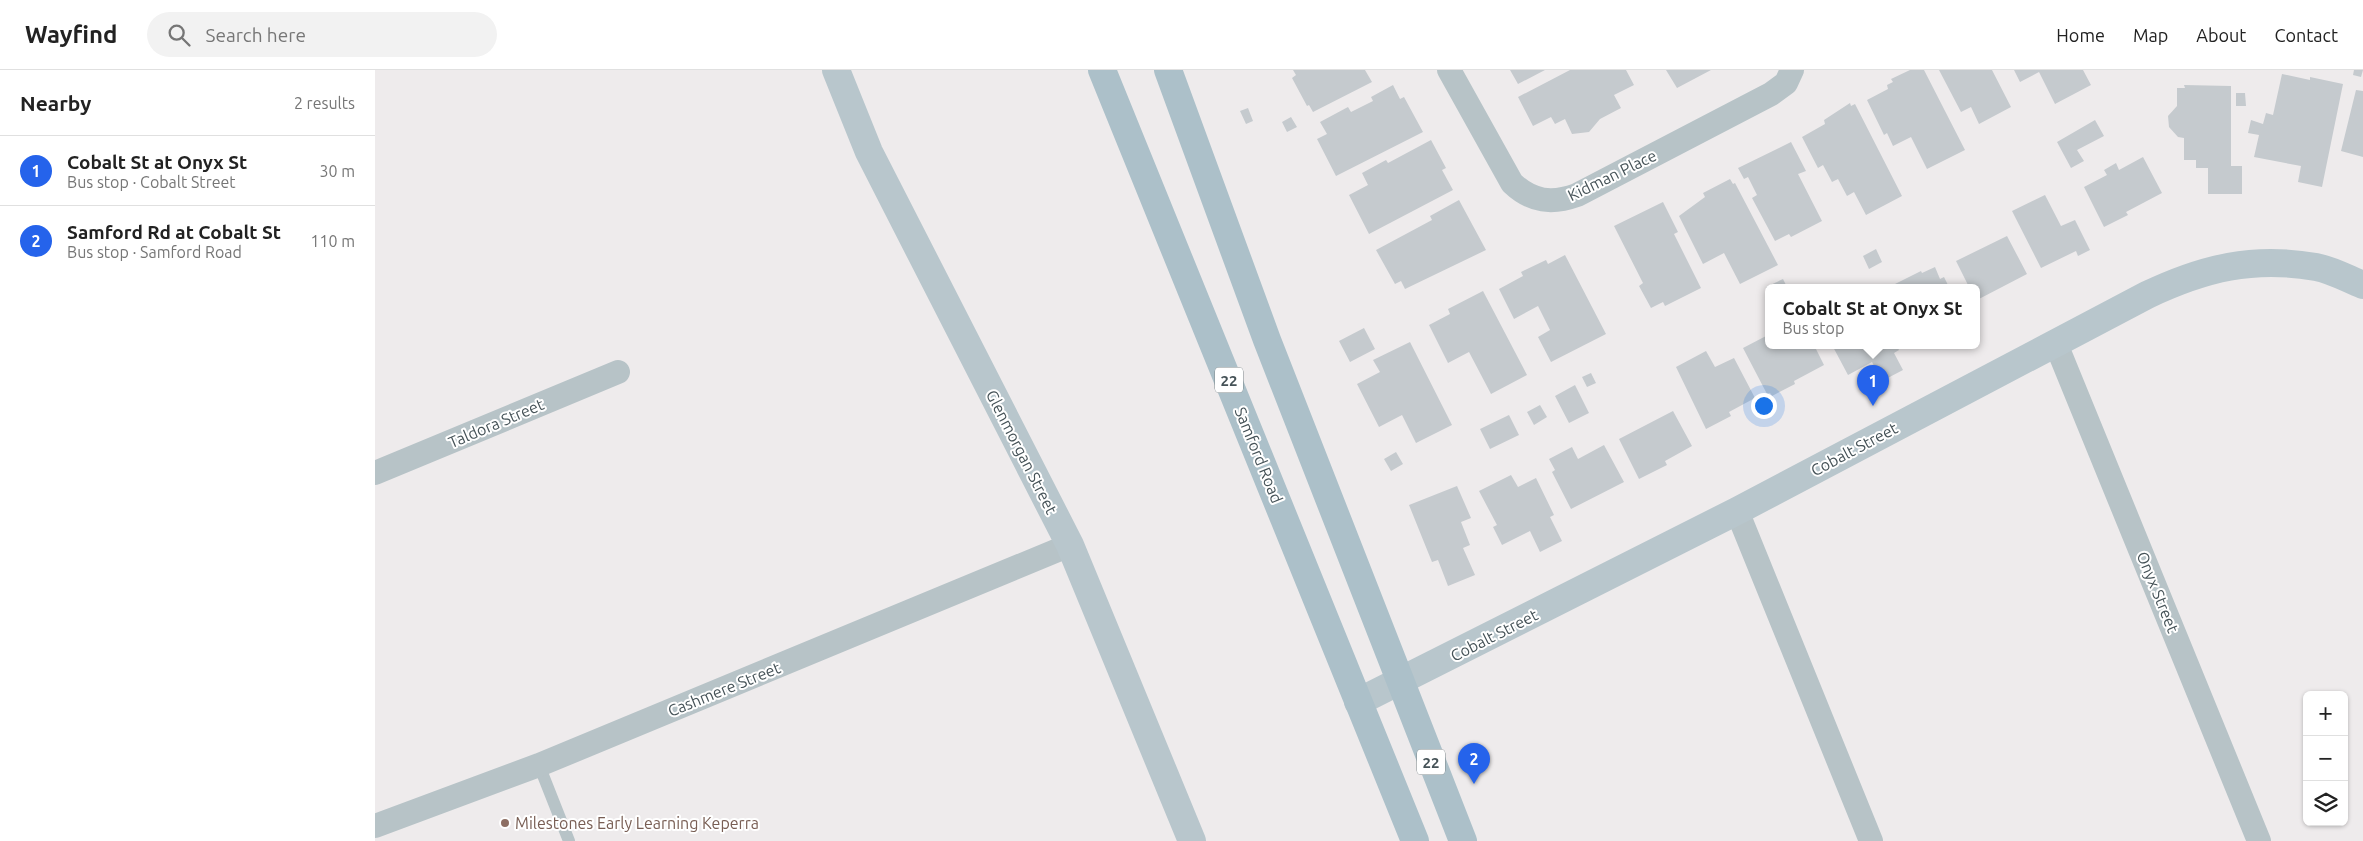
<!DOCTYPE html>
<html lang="en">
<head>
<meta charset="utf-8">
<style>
	:root { --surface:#fff; --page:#f2f2f2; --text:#222; --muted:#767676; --line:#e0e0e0; --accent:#2563eb }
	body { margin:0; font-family:Ubuntu,sans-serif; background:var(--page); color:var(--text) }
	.controls { position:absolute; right:15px; bottom:15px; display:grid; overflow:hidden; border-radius:8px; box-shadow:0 1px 4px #0004 }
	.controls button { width:45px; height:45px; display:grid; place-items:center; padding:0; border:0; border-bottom:1px solid var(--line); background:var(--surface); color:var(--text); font:25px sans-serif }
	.you { position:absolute; left:1388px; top:335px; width:18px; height:18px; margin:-12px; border:4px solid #fff; border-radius:50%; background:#1a73e8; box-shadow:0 0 0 8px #1a73e833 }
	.badge { display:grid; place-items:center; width:32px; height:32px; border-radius:50%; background:var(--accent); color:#fff; font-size:16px; font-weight:700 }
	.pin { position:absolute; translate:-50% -41px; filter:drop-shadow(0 1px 2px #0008) }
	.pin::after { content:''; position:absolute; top:26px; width:18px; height:15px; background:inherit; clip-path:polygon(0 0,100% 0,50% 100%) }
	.popup { position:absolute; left:1390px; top:214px; width:215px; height:65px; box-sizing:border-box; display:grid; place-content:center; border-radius:8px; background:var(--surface); filter:drop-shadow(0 1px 4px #0005); font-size:16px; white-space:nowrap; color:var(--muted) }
	.popup b { font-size:19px; color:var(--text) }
	.popup::after { content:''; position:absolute; left:50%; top:100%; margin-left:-10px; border:10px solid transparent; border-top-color:var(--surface) }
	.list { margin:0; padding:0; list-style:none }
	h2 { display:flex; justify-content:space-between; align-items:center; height:65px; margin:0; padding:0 20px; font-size:21px }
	h2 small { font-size:16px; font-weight:400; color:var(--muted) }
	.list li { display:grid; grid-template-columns:32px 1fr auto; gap:15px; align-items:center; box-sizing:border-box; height:70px; padding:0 20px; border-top:1px solid var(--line) }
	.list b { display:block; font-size:19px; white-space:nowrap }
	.list p { margin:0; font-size:16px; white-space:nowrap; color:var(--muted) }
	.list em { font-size:16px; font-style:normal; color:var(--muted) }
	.icon { flex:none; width:28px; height:28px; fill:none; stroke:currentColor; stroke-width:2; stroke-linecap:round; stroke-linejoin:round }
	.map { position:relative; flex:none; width:1988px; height:771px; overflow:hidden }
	header { display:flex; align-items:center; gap:30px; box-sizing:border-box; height:70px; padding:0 25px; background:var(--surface); border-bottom:1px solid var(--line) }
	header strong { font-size:24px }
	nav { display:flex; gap:28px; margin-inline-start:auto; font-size:18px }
	.search { width:350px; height:45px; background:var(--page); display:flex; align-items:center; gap:12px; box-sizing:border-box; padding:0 18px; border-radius:28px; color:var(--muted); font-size:19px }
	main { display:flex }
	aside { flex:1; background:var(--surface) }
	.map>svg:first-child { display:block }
</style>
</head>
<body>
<header>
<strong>Wayfind</strong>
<div class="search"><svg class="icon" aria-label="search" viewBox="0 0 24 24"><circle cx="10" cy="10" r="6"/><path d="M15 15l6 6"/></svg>Search here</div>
<nav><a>Home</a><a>Map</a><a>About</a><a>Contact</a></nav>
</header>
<main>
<aside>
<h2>Nearby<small>2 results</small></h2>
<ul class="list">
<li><span class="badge">1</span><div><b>Cobalt St at Onyx St</b><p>Bus stop · Cobalt Street</p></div><em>30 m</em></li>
<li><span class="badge">2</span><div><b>Samford Rd at Cobalt St</b><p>Bus stop · Samford Road</p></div><em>110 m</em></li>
</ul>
</aside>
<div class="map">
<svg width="1988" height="771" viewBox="0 0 1988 771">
	<rect width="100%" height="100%" fill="#eeebec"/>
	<path fill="#c5cace" d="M918 0H990L997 12 938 42 934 35 932 36 917 8 921 5Z
		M1135 0H1170L1143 14Z
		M1195 0H1251L1259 15 1239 25 1246 38 1225 49 1214 62 1197 64 1190 49 1180 54 1176 47 1158 56 1143 27Z
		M1291 0H1336L1302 18Z
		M1535 0H1549L1590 80 1552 99 1536 67 1518 76 1512 63 1509 65 1492 30 1513 19 1512 15 1518 12 1516 9Z
		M1564 0H1617L1636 37 1604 54 1596 37 1586 42Z
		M1639 0H1708L1716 15 1680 34 1664 2 1645 12Z
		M1979 0H1988L1986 7 1978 5Z
		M1907 4 1935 10V7L1968 14 1947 117 1923 112 1926 96 1879 87 1884 65 1873 63 1876 50 1888 54 1891 43 1898 45Z
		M1018 15 1025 29 1029 27 1048 62 961 106 942 69 952 64 945 52 973 37 976 42 998 31 996 27Z
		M1809 15 1856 16V96H1867V124H1833V98H1821V90H1809V68L1803 67 1794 57 1793 46 1802 36V18H1810Z
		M1981 20 1988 21V87L1966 81Z
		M1861 23H1870L1871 36H1861Z
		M1475 33 1476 36 1480 34 1527 126 1491 145 1479 122 1472 126 1463 109 1457 112 1448 95 1443 98 1427 67 1450 54 1449 50Z
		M873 38 878 51 871 54 865 41Z
		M916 47 922 57 912 62 907 52Z
		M1720 50 1729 66 1702 80 1709 91 1696 98 1682 72Z
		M1056 70 1071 98 1067 100 1078 120 994 164 974 125 993 115 987 103 1011 90 1013 93Z
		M1416 72 1431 101 1423 104 1447 151 1416 167 1414 164 1400 171 1377 128 1382 125 1373 107 1369 109 1363 98Z
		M1768 87 1787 123 1751 142 1753 145 1729 157 1709 117 1732 105 1729 100 1741 93 1744 100Z
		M1355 109 1358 114 1360 113 1403 195 1365 214 1349 183 1328 194 1304 146 1330 127 1328 123Z
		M1670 125 1686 156 1700 150 1715 180 1703 186 1701 181 1666 198 1637 141Z
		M1084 130 1111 180 1030 219 1026 211 1020 214 1001 180 1057 150 1055 146Z
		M1288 132 1303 162 1299 164 1326 218 1290 236 1288 232 1276 238 1264 216 1268 213 1239 156Z
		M1632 166 1652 204 1602 230V217H1594L1581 191Z
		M1501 179 1507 192 1494 199 1488 186Z
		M1190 185 1231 264 1176 292 1163 267 1175 260 1163 236 1139 249 1124 219 1148 206 1146 202 1171 190 1173 194Z
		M1560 197 1565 209 1569 207 1574 217H1514L1546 201 1547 203Z
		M1408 209 1412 217H1394V225L1391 217Z
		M1108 221 1152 305 1116 324 1094 282 1073 293 1054 255 1075 244 1073 239Z
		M989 258 1000 279 975 292 964 271Z
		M1391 266 1395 275H1439L1449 295 1419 311 1420 314 1397 326 1395 323 1392 324 1368 278Z
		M1035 272 1077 355 1041 373 1027 345 1004 357 982 314 1005 302 998 290Z
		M1457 275H1521L1524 280 1519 283 1528 300 1507 311 1497 292 1473 305Z
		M1331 281 1340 297 1359 288 1380 328 1354 342 1356 346 1331 359 1301 297Z
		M1216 303 1221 313 1212 317 1207 307Z
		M1200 315 1214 343 1194 353 1180 326Z
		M1165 335 1172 347 1159 355 1152 342Z
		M1298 341 1317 376 1290 391 1292 395 1264 409 1244 369Z
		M1134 345 1144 365 1115 379 1105 359Z
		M1229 375 1249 412 1196 439 1177 402 1180 400 1174 389 1197 377 1203 389Z
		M1021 382 1028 394 1016 401 1009 389Z
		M1136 405 1143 417 1161 408 1179 445 1175 447 1187 471 1165 482 1155 461 1127 475 1118 457 1122 455 1104 421Z
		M1082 416 1096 448 1086 452 1095 475 1088 478 1100 505 1073 516 1063 490 1057 492 1034 435Z"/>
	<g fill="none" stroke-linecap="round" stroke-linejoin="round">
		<path stroke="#b7c3c7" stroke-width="12" d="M164 695 194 771"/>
		<path stroke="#b7c3c7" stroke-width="24" d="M1074 0 1137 113C1157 132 1177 134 1202 125L1396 24 1411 13 1417 0
			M1681 274 1884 771
			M0 403 243 302
			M1362 441 1496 771
			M0 756 164 695 695 475"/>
		<path stroke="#b8c6cc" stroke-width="28" d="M461 0 494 82 695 475 817 771
			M983 632 1362 441 1772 225C1829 198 1878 186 1941 197 1957 200 1973 209 1988 215"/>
		<path stroke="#acc0c9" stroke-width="28" d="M727 0 1040 771
			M793 0 892 270 1088 771"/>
	</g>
	<circle fill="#8d6e63" stroke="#fff" stroke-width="2" cx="130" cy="753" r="5"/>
	<g text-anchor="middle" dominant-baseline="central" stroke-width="4" stroke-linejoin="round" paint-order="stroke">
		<g fill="#fff" stroke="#7d8689" stroke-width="1">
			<rect x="840" y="297.5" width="28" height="25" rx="4"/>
			<rect x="1042" y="679.5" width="28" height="25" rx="4"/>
		</g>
		<g font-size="15" font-weight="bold" fill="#455257">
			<text x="854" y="310">22</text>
			<text x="1056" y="692">22</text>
		</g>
		<g font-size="16" fill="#455257" stroke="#fff">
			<text transform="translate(1237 105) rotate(-26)">Kidman Place</text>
			<text transform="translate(121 353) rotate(-23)">Taldora Street</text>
			<text transform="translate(1479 379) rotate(-28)">Cobalt Street</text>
			<text transform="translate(647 382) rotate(63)">Glenmorgan Street</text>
			<text transform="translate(884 385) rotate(68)">Samford Road</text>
			<text transform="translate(1783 522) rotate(68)">Onyx Street</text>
			<text transform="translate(1119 565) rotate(-27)">Cobalt Street</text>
			<text transform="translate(349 619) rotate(-22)">Cashmere Street</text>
		</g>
		<g font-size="16" fill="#785e54" stroke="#fff" text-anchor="start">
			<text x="140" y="753">Milestones Early Learning Keperra</text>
		</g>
	</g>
</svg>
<div class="controls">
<button>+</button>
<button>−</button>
<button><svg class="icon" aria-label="layers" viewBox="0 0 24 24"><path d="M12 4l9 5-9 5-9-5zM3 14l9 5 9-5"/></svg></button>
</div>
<div class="you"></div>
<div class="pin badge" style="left:1498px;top:336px">1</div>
<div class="popup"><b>Cobalt St at Onyx St</b>Bus stop</div>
<div class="pin badge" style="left:1099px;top:714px">2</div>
</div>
</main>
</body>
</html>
